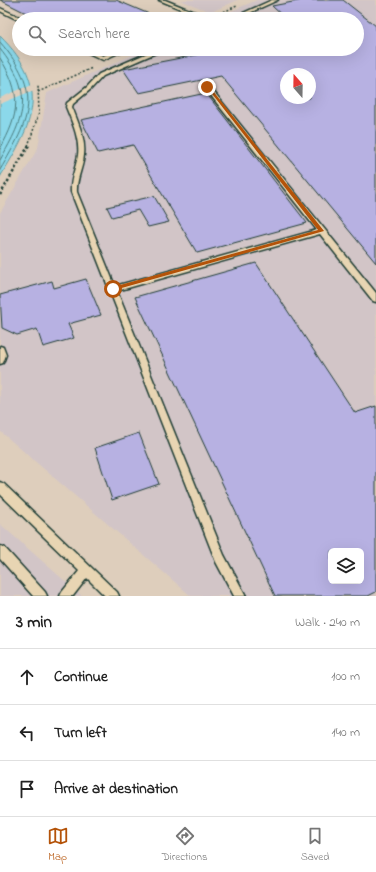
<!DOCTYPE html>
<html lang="en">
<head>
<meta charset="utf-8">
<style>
	:root { --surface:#fff; --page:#f6f6f6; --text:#222; --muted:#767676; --line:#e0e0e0; --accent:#b45309 }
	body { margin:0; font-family:"Indie Flower",sans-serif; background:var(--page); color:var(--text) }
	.controls { position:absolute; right:12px; bottom:12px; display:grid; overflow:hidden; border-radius:6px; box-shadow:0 4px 16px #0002 }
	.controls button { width:36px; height:36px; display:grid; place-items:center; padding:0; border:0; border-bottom:1px solid var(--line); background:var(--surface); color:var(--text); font:20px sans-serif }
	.compass { position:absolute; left:280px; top:68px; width:36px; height:36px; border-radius:50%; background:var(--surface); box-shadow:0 4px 16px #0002; rotate:340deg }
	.stop { position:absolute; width:12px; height:12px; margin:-9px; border:3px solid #b45309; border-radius:50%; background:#fff }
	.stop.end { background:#b45309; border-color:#fff; box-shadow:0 1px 4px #0008 }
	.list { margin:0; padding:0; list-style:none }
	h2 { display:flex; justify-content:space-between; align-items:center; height:52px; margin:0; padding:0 16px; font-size:17px }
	h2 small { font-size:13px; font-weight:400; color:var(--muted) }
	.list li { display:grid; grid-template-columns:26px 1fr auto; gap:12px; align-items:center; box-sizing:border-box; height:56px; padding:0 16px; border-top:1px solid var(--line) }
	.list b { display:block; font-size:15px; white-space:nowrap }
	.list em { font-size:13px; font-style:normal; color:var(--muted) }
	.icon { flex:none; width:22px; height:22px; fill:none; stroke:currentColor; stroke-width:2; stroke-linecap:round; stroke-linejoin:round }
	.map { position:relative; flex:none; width:376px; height:596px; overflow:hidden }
	.search { position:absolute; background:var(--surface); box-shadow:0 4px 16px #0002; left:12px; right:12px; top:12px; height:44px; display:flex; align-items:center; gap:10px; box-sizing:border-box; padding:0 14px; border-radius:22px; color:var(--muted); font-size:15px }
	.sheet { height:220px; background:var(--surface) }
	nav { display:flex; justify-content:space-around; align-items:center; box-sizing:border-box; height:56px; border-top:1px solid var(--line); background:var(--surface); font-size:11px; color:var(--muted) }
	nav a { display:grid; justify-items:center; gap:2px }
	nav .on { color:var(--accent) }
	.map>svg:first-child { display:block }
</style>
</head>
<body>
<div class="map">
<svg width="376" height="596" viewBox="0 0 376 596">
	<rect width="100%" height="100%" fill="#decebc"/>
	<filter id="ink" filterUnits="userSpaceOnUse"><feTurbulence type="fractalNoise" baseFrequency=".025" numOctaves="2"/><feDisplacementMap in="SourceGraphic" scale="8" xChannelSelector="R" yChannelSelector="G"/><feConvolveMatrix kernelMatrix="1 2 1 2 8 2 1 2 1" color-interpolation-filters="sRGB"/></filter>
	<g filter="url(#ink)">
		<path fill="#d2c5c7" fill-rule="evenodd" d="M180 0H238L211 12Z
			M257 0H376V596H191L0 431V213L38 148 47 93 146 49H357V19H213ZM286 74H310V98H286ZM331 551H361V581H331Z
			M0 524 82 596H0Z"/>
		<path fill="#8bd8ea" stroke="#609aa1" d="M0 36C52 87 33 124 0 177Z"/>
		<path fill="#decebc" d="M32 84 34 90 0 104V98Z"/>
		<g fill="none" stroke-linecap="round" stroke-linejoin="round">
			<path stroke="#4a7b7d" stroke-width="1" d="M0 42C43 92 31 118 0 170
				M0 49C34 92 26 116 0 160
				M0 58C22 93 20 114 0 149"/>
		</g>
		<path fill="#b7b1e2" stroke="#1f3d34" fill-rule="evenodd" d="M0 0H116L161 19H38Z
			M303 0H343L376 26V263L221 76 139 93 123 69 228 49H285L287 50 357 49V19H286L272 6ZM286 74H310V98H286Z
			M206 93 307 223 197 253 133 145 98 153 81 120Z
			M154 196 169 222 148 227 138 210 112 217 107 207Z
			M256 263 355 413 376 406V592L368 596H275L135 297ZM331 551H361V581H331Z
			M86 279 101 315 68 324 74 338 43 347 37 329 17 335 2 328 0 295 52 281 54 288Z
			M139 433 159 484 112 500 95 448Z"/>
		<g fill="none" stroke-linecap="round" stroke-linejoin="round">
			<g stroke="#1f3d34" stroke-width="3">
				<path id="service" d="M159 0H165L202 15 198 16Z
					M272 0H278L236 19H230Z
					M0 8 22 18V19L18 20 0 11Z
					M80 49H87L103 56 119 49H127L103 60Z
					M157 49H165L103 76 91 89 73 104 72 107C78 122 86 139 84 155 83 168 76 179 77 192L115 286 317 230 205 88 204 87 207 85 209 86 376 293V302L373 301 320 234 117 291 224 555 246 596H234L216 562 71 192C70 179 76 168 78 155 80 139 72 122 66 107L67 103 87 87 99 74Z
					M0 346 3 347 6 355 3 363 0 364Z
					M0 482 4 484 117 592 119 596H105L87 578 73 596H60L62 592 79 571 0 494Z
					M0 546 4 547 45 592 47 596H33L0 559Z"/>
			</g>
			<path stroke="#1f3d34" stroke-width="1.5" stroke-dasharray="2 2" stroke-linecap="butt" d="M209 18 237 6
				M38 92 92 68
				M28 146 39 113 38 85"/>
			<path stroke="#1f3d34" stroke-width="2.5" stroke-dasharray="2.5 2.5" stroke-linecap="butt" d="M0 195 29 145"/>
			<use href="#service" fill="#e8d5b3" fill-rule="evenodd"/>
		</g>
	</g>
	<path fill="#b45309" d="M206 86H209L324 231 111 291V288L113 287 318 230Z"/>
</svg>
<div class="controls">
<button><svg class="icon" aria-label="layers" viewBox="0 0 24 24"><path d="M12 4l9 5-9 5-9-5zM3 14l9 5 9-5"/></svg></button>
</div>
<svg class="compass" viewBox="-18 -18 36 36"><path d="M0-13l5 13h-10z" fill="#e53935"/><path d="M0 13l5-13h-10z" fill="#767676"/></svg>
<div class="stop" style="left:113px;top:289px"></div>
<div class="stop end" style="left:207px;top:87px"></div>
<div class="search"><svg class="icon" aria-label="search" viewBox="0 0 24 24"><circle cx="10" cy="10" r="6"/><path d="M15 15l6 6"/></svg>Search here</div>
</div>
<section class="sheet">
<h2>3 min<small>Walk · 240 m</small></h2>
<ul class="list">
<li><svg class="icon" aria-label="ahead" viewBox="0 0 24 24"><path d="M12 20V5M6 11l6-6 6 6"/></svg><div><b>Continue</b></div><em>100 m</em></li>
<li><svg class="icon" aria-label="left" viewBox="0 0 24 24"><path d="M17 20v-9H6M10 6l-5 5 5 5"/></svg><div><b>Turn left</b></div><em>140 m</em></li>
<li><svg class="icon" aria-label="arrive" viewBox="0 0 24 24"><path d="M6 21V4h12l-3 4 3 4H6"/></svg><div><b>Arrive at destination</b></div></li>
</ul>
</section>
<nav>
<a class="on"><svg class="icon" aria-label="map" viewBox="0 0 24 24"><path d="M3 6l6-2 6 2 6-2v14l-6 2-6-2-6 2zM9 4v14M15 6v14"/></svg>Map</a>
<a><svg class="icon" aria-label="directions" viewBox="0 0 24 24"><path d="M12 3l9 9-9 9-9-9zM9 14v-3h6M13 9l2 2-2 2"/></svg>Directions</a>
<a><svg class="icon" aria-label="saved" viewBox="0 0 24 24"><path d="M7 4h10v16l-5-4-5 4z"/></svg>Saved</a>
</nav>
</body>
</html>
